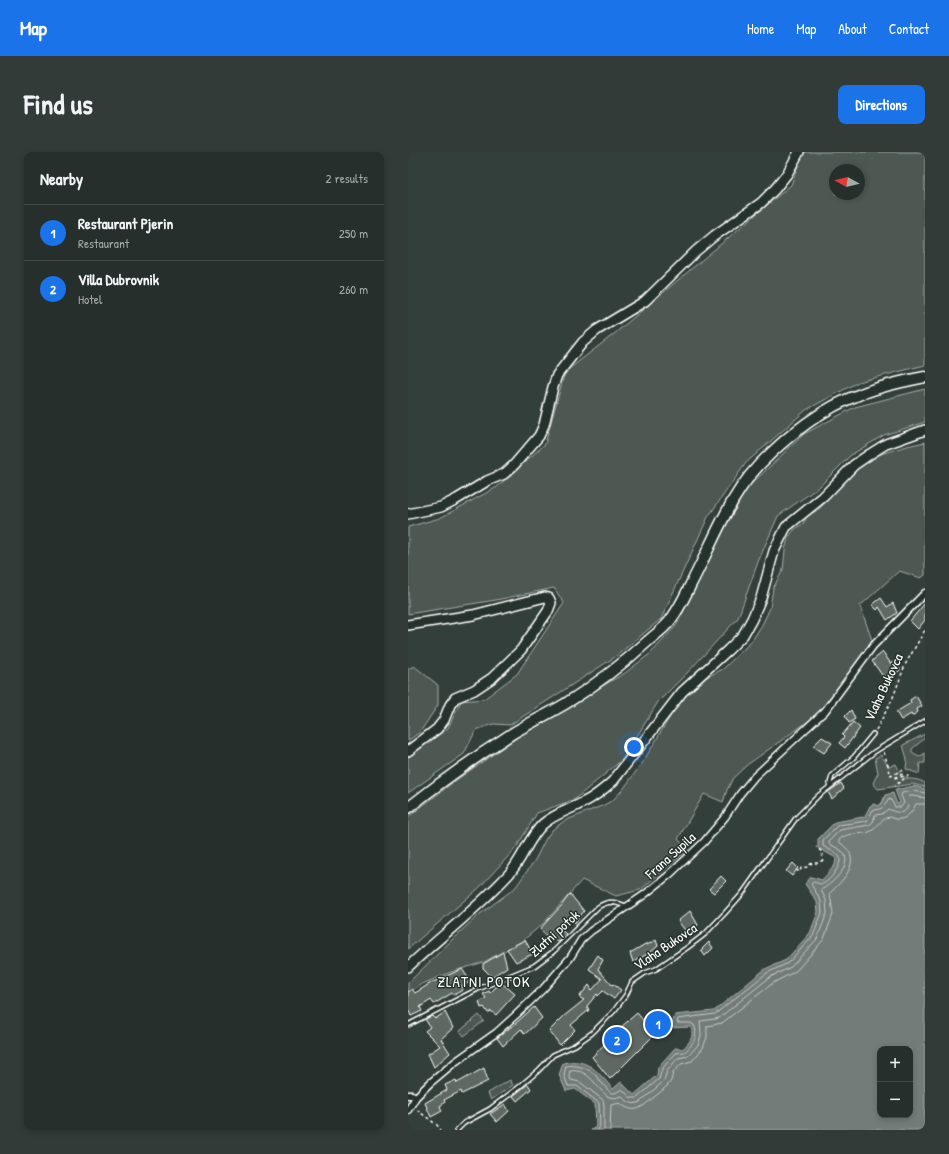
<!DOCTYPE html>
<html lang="en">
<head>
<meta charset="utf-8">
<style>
	:root { --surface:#262f2c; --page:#323b38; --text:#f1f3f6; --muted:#a4a9a9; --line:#424a48; --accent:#1a73e8 }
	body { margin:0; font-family:"Patrick Hand",sans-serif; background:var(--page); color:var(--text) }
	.controls { position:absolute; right:12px; bottom:12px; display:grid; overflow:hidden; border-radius:8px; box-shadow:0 2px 6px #0003 }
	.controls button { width:36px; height:36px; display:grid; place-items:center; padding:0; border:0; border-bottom:1px solid var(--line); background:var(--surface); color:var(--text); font:20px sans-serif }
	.compass { position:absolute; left:421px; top:12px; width:36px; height:36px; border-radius:50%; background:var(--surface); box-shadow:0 2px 6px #0003; rotate:278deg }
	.you { position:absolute; left:226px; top:595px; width:14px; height:14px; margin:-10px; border:3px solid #fff; border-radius:50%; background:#1a73e8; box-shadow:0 0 0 6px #1a73e833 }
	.badge { display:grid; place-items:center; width:26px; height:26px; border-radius:50%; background:var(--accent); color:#fff; font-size:13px; font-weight:700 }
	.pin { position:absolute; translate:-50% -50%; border:2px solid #fff; box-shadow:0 1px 4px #0006 }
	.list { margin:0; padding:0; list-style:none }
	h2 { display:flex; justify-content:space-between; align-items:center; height:52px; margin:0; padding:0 16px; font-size:17px }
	h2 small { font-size:13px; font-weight:400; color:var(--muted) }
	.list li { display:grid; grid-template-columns:26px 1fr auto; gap:12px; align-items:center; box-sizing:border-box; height:56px; padding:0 16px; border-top:1px solid var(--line) }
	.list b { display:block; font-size:15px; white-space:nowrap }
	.list p { margin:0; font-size:13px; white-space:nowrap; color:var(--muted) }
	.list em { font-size:13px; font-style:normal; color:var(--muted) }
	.map { position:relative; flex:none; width:517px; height:978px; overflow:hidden; border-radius:8px }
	header { display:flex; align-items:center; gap:24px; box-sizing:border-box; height:56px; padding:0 20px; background:var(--accent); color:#fff }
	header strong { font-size:19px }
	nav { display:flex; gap:22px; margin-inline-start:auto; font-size:14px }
	.intro { display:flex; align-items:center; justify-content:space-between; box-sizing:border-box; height:96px; padding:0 24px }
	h1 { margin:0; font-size:28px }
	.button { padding:10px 18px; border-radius:8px; background:var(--accent); color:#fff; font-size:14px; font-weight:700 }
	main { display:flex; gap:24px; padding:0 24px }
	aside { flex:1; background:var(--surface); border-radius:8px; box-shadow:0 2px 6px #0003 }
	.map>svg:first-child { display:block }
</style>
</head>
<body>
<header>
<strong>Map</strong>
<nav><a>Home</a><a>Map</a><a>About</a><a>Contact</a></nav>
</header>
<div class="intro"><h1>Find us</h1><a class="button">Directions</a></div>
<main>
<aside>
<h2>Nearby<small>2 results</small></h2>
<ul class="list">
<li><span class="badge">1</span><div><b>Restaurant Pjerin</b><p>Restaurant</p></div><em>250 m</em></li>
<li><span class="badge">2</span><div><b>Villa Dubrovnik</b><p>Hotel</p></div><em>260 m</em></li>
</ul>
</aside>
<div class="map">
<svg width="517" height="978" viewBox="0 0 517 978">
	<rect width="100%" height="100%" fill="#333f3a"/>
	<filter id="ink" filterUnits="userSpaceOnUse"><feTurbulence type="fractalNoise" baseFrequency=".025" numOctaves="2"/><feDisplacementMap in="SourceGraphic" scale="8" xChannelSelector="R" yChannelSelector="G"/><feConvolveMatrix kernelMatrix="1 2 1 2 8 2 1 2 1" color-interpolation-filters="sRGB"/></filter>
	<g filter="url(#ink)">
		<path fill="#4d5853" stroke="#a6aca9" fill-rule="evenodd" d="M395 0H517V213L450 230 398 258 338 311 300 365 253 467 207 505 102 573 85 572 68 578 56 602 0 641V605L40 576 53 549 76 547 109 522 156 451 146 436 88 448 0 462V375L32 366 89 335 137 292 157 220 206 182 383 33ZM427 18H451V42H427Z
			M517 237V270L476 283 443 303 411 335 370 364 350 410 330 466 282 518 250 550 215 607 167 647 129 661 108 696 71 736 0 797V665L47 629 127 573 217 521 243 501 268 474 318 374 339 336 396 282 447 255Z
			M517 290V423L513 426 491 419 452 454 464 488 441 524 423 549 399 570 339 613 325 626 319 638 315 650 296 642 270 687 280 698 232 738 208 744 174 728 136 771 114 789 76 810 43 820 12 833 0 841V831L52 780 72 762 107 736 127 708 137 688 144 678 156 669 196 653 205 648 216 636 235 610 275 543 293 528 315 517 343 490 354 473 362 456 365 436 375 418 377 398 380 386 387 377 395 372 399 364 410 358 452 314 463 306 476 301 499 294Z
			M6 514 30 533V553L12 580 0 589V517Z
			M517 582V586L504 597V601L511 605 517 601V611H512L511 622 498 617 499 607 495 593Z
			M473 603 481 615 488 612C498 635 501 622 517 631V635L505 632 470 637 465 631 470 621 467 606Z
			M71 863 76 869 56 884 52 879Z
			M102 928 105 933 83 948 80 941Z"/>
		<path fill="#737b78" stroke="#abb0ae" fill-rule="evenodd" d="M506 634 517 637V978H183L188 975 187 952 167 937 158 939 151 923 155 911C180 905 190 920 205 937L213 930 226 943 249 923 250 915 267 896 275 897C282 889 286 886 283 875L262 876 267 863 306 859 357 817 378 808 402 781 410 760 409 750 397 732 403 725 414 728 427 713 428 706 410 696V687L427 670 455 665 456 666 462 654 466 652 470 654 474 651 477 643 485 641 489 652 492 651 487 638ZM472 897H502V963H472Z"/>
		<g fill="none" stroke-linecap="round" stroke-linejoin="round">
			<path stroke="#c7cac9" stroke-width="1" d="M190 978 192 974 191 951 169 934H160L156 923 158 914C162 913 164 914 168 914 188 917 189 928 203 941H207L214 937 223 946H229L251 927 254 917 268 901 277 900C285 892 291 884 286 873L283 871H270L269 870 270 867 307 862 359 821 380 811 405 784 414 761 413 749 403 732 405 730C407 730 411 732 414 732 421 731 436 711 431 704 428 700 419 697 415 694V688L430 673 459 669 465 658C475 657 475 656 481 647L483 648 487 655H493L496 651 493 643 494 641 506 639 517 641
				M196 978V953L195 948 172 930 163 928 161 923 162 919C182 916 187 936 201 945L207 946 213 944C219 949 223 954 232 950L256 929 259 919 270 906 280 904 290 893 293 883 292 869 307 867 311 866 362 825 383 815 409 787 419 761 418 748 413 738C422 733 446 714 435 700 432 697 425 694 421 692V689L432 678 461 673 465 670 467 663 474 662 480 657C487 660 497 664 500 654 501 651 500 647 501 644H505L517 646
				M202 978 203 953 212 951C226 963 233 956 245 946 250 942 255 938 260 933L263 929 265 921 273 912 284 909 295 896 299 885V874L314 871 365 831 384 821 389 818 416 787 425 762 422 741C438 726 456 706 431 690V688C438 680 451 683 461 680 470 677 471 667 481 665 482 665 485 666 487 667 498 669 504 660 508 652H517"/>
		</g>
		<path fill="#5f6964" stroke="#fff" d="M473 446 479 455 485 451 489 461 479 468 471 455 469 458 464 453Z
			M517 451V468L510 477 502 469Z
			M475 500 483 512 487 508 492 518 479 530 464 509Z
			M508 544 514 554 509 557 510 560 504 564 503 562 493 568 488 560 503 551 502 548Z
			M443 558 447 567 441 571 437 564Z
			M445 570 452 576 437 596 431 591 436 585 434 583Z
			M414 585 424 591 416 601 405 594Z
			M433 631 436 636 424 647 420 640Z
			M385 711 390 716 384 724 378 719Z
			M313 724 318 729 306 741 301 737Z
			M162 742 176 759 167 771 164 767 153 778 158 782 151 790 141 787 132 777 153 754Z
			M282 759 290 773 279 781 270 769Z
			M117 788 125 802 108 810 99 797Z
			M248 788 250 794 243 800 225 810 222 801 239 791V793Z
			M301 790 305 796 297 804 293 798Z
			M95 800 99 815 84 825 75 816V812Z
			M190 803 195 808 190 817 204 833 205 832 213 838 206 847 195 839 190 844 189 842 179 854 181 858 163 873 167 878 152 893 141 879 156 864 176 848 171 845 181 833 184 838 194 827 181 817Z
			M54 817 63 830 54 833 55 838 45 843 44 841 26 852 23 848 12 855 14 859 3 864 0 857V840L4 837 7 841 23 831Z
			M95 832 107 842 88 863 83 859 80 861 76 855 73 856 71 850 78 846 75 842 81 839 82 841 88 835Z
			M126 855 134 866 117 882 113 877 95 894 89 886 108 871Z
			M37 860 45 876 33 887 42 901 26 915 20 902 32 894 17 879 22 875 17 867 24 864 27 867Z
			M229 861 247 882 202 927 184 905 212 876Z
			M76 916 80 929 54 942 53 939 36 948 37 950 32 954 34 959 23 965 17 951 39 938 37 933 48 928 49 931Z
			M120 932 123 937 109 949 105 944Z
			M97 952 101 959 89 970 82 962Z"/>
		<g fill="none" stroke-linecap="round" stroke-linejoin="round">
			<g stroke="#fff" stroke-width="6">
				<path id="lane" d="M421 635 424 624 446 605 465 582
					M0 873 70 837 126 814 146 799 190 755C202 748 206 750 218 754
					M49 978 56 971 82 957 110 936 131 918 145 903 167 893 184 881 206 859 218 843 224 830 237 821 248 817 280 795 297 782 317 761 334 742 388 666 410 644 466 600 517 569"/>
			</g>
			<g stroke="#fff" stroke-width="9">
				<path id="street" d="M0 943H4L8 945
					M0 958 8 945 22 931 47 910 88 881 109 862 135 837 162 806 173 788 183 779 236 743 261 723 296 690 317 665 332 642 347 624 417 559 465 494 517 441"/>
			</g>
			<g stroke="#fff" stroke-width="12">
				<path id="secondary" d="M0 362 33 355 49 347 79 329 96 322 106 313 131 284 136 273 145 235 149 223 175 190 189 178 237 149 288 99 306 84 353 51 367 37 379 22 391 0
					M0 473 65 463 137 445 141 446 143 451 140 459 113 498 84 526 66 538 47 546 42 553 36 568 29 577 0 599
					M0 815C33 784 70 756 101 722 115 707 120 686 135 672 146 662 163 657 176 650 187 645 196 637 205 629L274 540 320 498 335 483 344 467 353 446 366 399 378 375 415 345 446 313 462 302 478 292 517 278"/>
			</g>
			<g stroke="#fff" stroke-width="13">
				<path id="primary" d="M0 656C34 629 69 604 105 581 122 571 140 562 157 552 186 534 215 512 240 489 247 483 255 477 261 470 270 459 276 446 282 434 294 411 304 388 316 365 325 347 337 328 351 313 378 285 415 255 453 242 473 234 496 229 517 225"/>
			</g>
			<path stroke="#fff" stroke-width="1.5" stroke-dasharray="3 3" stroke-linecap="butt" d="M468 578 484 548 497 513 517 478
				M476 600 483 624 494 618 495 622 485 626 500 624 486 634
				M388 718 392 720 393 716 399 715 404 711H410L415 708 414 700 408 695
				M9 958 29 973 33 978"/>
			<use href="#lane" stroke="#26332d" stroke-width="3"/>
			<use href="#street" stroke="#26332d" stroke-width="6"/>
			<use href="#secondary" stroke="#26332d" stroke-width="9"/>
			<use href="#primary" stroke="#26332d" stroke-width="10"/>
		</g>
	</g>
	<g text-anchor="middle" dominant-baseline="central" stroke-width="3" stroke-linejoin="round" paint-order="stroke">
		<g font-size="14" fill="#fff" stroke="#26332d">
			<text transform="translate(475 535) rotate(-65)">Vlaha Bukovca</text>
			<text transform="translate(262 703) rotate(-42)">Frana Supila</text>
			<text transform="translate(146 781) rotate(-42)">Zlatni potok</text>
			<text transform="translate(257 794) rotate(-34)">Vlaha Bukovca</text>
		</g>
		<g font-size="15" letter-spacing="1" fill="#fff" stroke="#26332d">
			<text x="76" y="829">ZLATNI POTOK</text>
		</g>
	</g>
</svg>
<div class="controls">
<button>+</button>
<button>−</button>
</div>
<svg class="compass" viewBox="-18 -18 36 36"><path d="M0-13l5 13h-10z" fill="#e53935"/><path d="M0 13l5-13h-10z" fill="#a4a9a9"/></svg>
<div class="you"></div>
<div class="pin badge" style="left:250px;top:872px">1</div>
<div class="pin badge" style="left:209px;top:888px">2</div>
</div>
</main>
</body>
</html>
